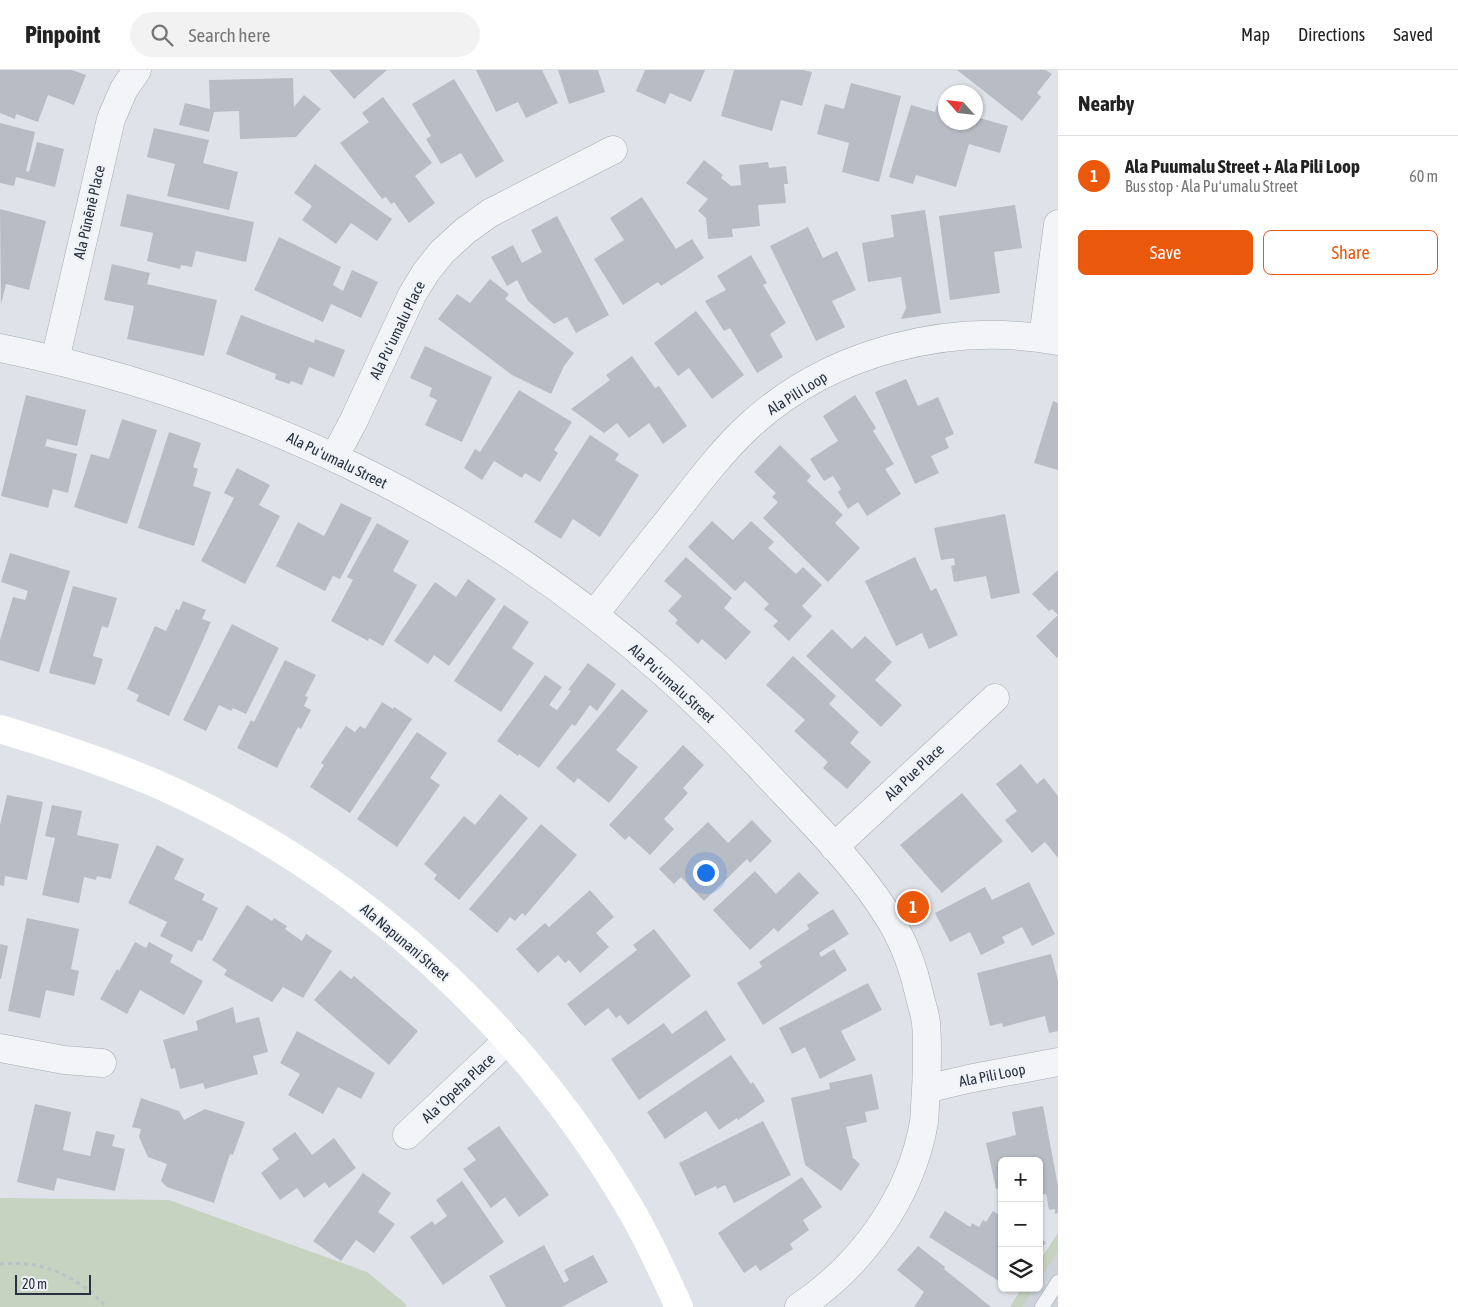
<!DOCTYPE html>
<html lang="en">
<head>
<meta charset="utf-8">
<style>
	:root { --surface:#fff; --page:#f2f2f2; --text:#222; --muted:#767676; --line:#e0e0e0; --accent:#ea580c }
	body { margin:0; font-family:"Asap Condensed",sans-serif; background:var(--page); color:var(--text) }
	.controls { position:absolute; right:15px; bottom:15px; display:grid; overflow:hidden; border-radius:8px; box-shadow:0 1px 4px #0004 }
	.controls button { width:45px; height:45px; display:grid; place-items:center; padding:0; border:0; border-bottom:1px solid var(--line); background:var(--surface); color:var(--text); font:25px sans-serif }
	.compass { position:absolute; left:938px; top:15px; width:45px; height:45px; border-radius:50%; background:var(--surface); box-shadow:0 1px 4px #0004; rotate:297deg }
	.scale { position:absolute; left:15px; bottom:12px; width:76px; box-sizing:border-box; padding-left:5px; border:2px solid #283140; border-top:0; font-size:14px; line-height:18px; white-space:nowrap; color:#283140; -webkit-text-stroke:4px #eff2f6; paint-order:stroke }
	.you { position:absolute; left:705px; top:802px; width:18px; height:18px; margin:-12px; border:4px solid #fff; border-radius:50%; background:#1a73e8; box-shadow:0 0 0 8px #1a73e833 }
	.badge { display:grid; place-items:center; width:32px; height:32px; border-radius:50%; background:var(--accent); color:#fff; font-size:16px; font-weight:700 }
	.pin { position:absolute; translate:-50% -50%; border:2px solid #fff; box-shadow:0 1px 5px #0006 }
	.list { margin:0; padding:0; list-style:none }
	h2 { display:flex; justify-content:space-between; align-items:center; height:65px; margin:0; padding:0 20px; font-size:21px }
	h2 small { font-size:16px; font-weight:400; color:var(--muted) }
	.list li { display:grid; grid-template-columns:32px 1fr auto; gap:15px; align-items:center; box-sizing:border-box; height:80px; padding:0 20px; border-top:1px solid var(--line) }
	.list b { display:block; font-size:19px; white-space:nowrap }
	.list p { margin:0; font-size:16px; white-space:nowrap; color:var(--muted) }
	.list em { font-size:16px; font-style:normal; color:var(--muted) }
	.actions { display:flex; gap:10px; padding:15px 20px }
	.actions a { flex:1; padding:11px 0; border:1px solid var(--accent); border-radius:8px; text-align:center; font-size:18px; color:var(--accent) }
	.actions .main { background:var(--accent); color:#fff }
	.icon { flex:none; width:28px; height:28px; fill:none; stroke:currentColor; stroke-width:2; stroke-linecap:round; stroke-linejoin:round }
	.map { position:relative; flex:none; width:1058px; height:1237px; overflow:hidden }
	header { display:flex; align-items:center; gap:30px; box-sizing:border-box; height:70px; padding:0 25px; background:var(--surface); border-bottom:1px solid var(--line) }
	header strong { font-size:24px }
	nav { display:flex; gap:28px; margin-inline-start:auto; font-size:18px }
	.search { width:350px; height:45px; background:var(--page); display:flex; align-items:center; gap:12px; box-sizing:border-box; padding:0 18px; border-radius:28px; color:var(--muted); font-size:19px }
	main { display:flex }
	aside { flex:1; background:var(--surface) }
	.map>svg:first-child { display:block }
</style>
</head>
<body>
<header>
<strong>Pinpoint</strong>
<div class="search"><svg class="icon" aria-label="search" viewBox="0 0 24 24"><circle cx="10" cy="10" r="6"/><path d="M15 15l6 6"/></svg>Search here</div>
<nav><a>Map</a><a>Directions</a><a>Saved</a></nav>
</header>
<main>
<div class="map">
<svg width="1058" height="1237" viewBox="0 0 1058 1237">
	<rect width="100%" height="100%" fill="#dfe3e9"/>
	<path fill="#cdd2db" d="M1058 1163V1237H1010L1022 1218H1039V1192Z"/>
	<path fill="#c5d3c0" d="M0 1128 169 1130 367 1202 407 1235 405 1237H0Z
		M1058 1163V1182L1039 1210V1192Z
		M1022 1218H1034L1022 1237H1010Z"/>
	<path fill="#b7bcc5" d="M0 0H72L86 5 74 35 48 25 38 52 16 44 15 49 0 43Z
		M329 0H387L354 29Z
		M476 0H542L558 33 526 48 518 32 496 42Z
		M558 0H598L605 22 569 34Z
		M645 0H705L691 32 670 23 665 34 636 21Z
		M734 0H803L812 2 802 36 781 30 772 61 721 46Z
		M957 0H1046L1052 4 1037 23 1041 27 1022 51Z
		M293 8 294 37 304 25 321 39 296 67 240 69 239 41 214 42 209 62 179 55 185 33 210 39 209 10Z
		M454 9 504 91 476 108 461 83 441 94 426 69 431 66 412 34Z
		M851 13 901 26 879 112 842 102 849 73 817 64 825 34 844 39Z
		M383 27 432 93 415 106 435 133 409 153 394 132 391 134 386 127 382 129 340 73 369 52 362 43Z
		M911 35 935 42 937 35 946 38V52H976V47L1008 56 1000 83 969 74 956 117 916 105 913 114 889 107Z
		M0 53 35 62 26 101 29 102 37 72 64 79 55 117 16 107 14 116 0 113Z
		M154 58 209 70 203 93 238 102 229 140 167 126 175 94 147 87Z
		M704 90 723 105 721 108 731 116 741 115 739 95 768 92 769 98 786 96 788 114H784L786 133 758 135 760 156 732 159 733 167 708 169 706 148 698 141 708 129 686 113Z
		M315 94 392 149 377 171 351 153 336 174 302 150 312 136 294 123Z
		M127 124 254 152 246 192 196 181 192 197 181 195 180 199 147 191 153 163 120 156Z
		M642 127 676 179 692 169 704 188 661 216 658 212 623 235 594 189 624 170 610 148Z
		M1015 135 1022 178 994 182 1000 223 950 230 939 146Z
		M0 139 46 151 29 220 6 214 1 234Z
		M925 140 941 243 901 249 906 238 901 207 868 212 862 173 894 167 891 145Z
		M557 146 609 245 576 263 567 247 554 254 528 231 517 210 507 216 491 187 513 175 522 193 542 182 531 160Z
		M808 157 823 188 837 181 856 220 832 231 845 257 816 271 770 176Z
		M279 167 341 197 333 215 343 221 352 200 378 212 361 248 331 234 323 252 254 220Z
		M751 185 767 213 763 215 786 253 770 264 783 287 757 303 730 258 724 261 705 231 726 220 717 206Z
		M112 194 150 203 147 214 217 230 204 286 127 269 134 236 104 230Z
		M490 209 509 224 505 229 574 283 564 296 551 324 512 305 438 249 457 224 470 233Z
		M696 241 744 305 712 329 689 298 678 306 654 273Z
		M241 245 314 273 315 269 345 280 334 307 309 297 302 315 291 311 289 314 275 309 276 304 226 284Z
		M425 276 492 307 462 372 425 355 437 330 429 326 432 318 410 308Z
		M632 286 655 318 659 316 687 356 663 374 649 353 629 368 617 353 604 363 571 339 610 310 606 305Z
		M906 309 918 336 938 327 954 364 945 368 949 378 931 386 939 403 915 414 875 322Z
		M519 320 572 352 554 380 558 383 540 412 525 403 522 408 494 391 482 410 464 398 475 379 480 382Z
		M26 325 86 340 77 376 47 369 45 376 77 384 68 423 53 419 48 438 1 426Z
		M855 325 876 358 873 361 894 394 885 399 901 424 867 446 858 432 848 439 838 422 841 419 833 406 824 411 810 389 838 371 823 346Z
		M1053 331 1058 333V400L1034 393Z
		M122 349 157 360 127 454 74 437 91 384 109 389Z
		M169 362 201 373 193 397 198 399 193 416 211 422 194 476 138 458Z
		M590 365 619 384 615 390 639 405 600 467 573 449 561 469 534 452Z
		M780 375 811 406 807 411 843 445 835 453 860 478 828 512 763 448 778 432 772 427 776 423 754 402Z
		M237 398 270 415 259 435 280 446 245 514 201 491 234 428 224 423Z
		M341 433 372 448 340 509 333 506 325 521 276 496 298 452 324 466Z
		M1005 444 1020 523 991 529 986 506 954 512 951 496 955 495 954 488 941 490 934 458Z
		M712 451 733 470 751 451 774 472 768 478 796 504 803 497 822 515 802 536 812 546 789 571 773 556 778 551 764 539 769 534 745 511 735 521 688 477Z
		M377 453 409 471 393 501 417 515 383 576 369 568 368 571 331 551 353 510 347 507Z
		M10 483 70 501 39 602 0 590V570L13 527 25 530 28 521 1 512Z
		M686 487 732 528 724 538 751 562 726 590 702 569 698 574 675 553 678 550 668 541 682 526 664 511Z
		M915 487 931 521 936 518 958 565 929 579 922 563 896 576 865 511Z
		M1058 500V587L1057 588 1036 566 1058 545 1052 539 1049 541 1032 524Z
		M468 509 496 529 449 596 434 585 428 594 394 571 435 512 456 527Z
		M73 516 117 528 108 558 102 556 93 586 103 589 95 615 49 603Z
		M183 531 206 540 202 549 211 552 169 646 136 631 139 625 127 619 155 556 166 561 176 539 179 540Z
		M504 535 529 552 512 578 534 593 501 642 454 611Z
		M232 554 279 578 246 644 233 638 231 641 219 635 206 661 183 650Z
		M832 559 852 579 865 566 892 592 875 610 902 635 881 657 806 586Z
		M793 586 836 626 829 634 859 662 850 673 871 692 847 719 823 698 828 692 794 661 805 650 766 615Z
		M285 590 316 605 305 626 308 627 304 636 311 640 301 659 298 657 277 698 237 678 251 650 254 652Z
		M588 593 616 614 597 641 590 635 575 656 572 654 539 698 519 684 518 686 497 671 545 605 562 617 549 635 557 640 571 621 568 620Z
		M622 619 648 641 616 680 638 697 609 733 578 708 574 713 556 698Z
		M382 632 393 639 394 637 412 649 350 743 310 717 324 695 321 693 346 656 355 662 360 656 365 659Z
		M417 662 447 683 430 708 440 715 397 777 357 749Z
		M683 675 704 695 683 718 688 723 664 749 674 759 650 785 629 766 625 770 609 755Z
		M1021 694 1037 714 1044 708 1058 726V788L1045 772 1032 783 1005 750 1017 741 996 714Z
		M962 723 1003 771 942 823 900 775Z
		M500 724 528 748 459 830 434 809 437 805 424 794 464 746 475 755Z
		M7 725 43 732 27 810 5 806 4 816 0 815V755Z
		M52 735 82 741 77 765 119 774 111 809 97 806 96 810 84 807 79 833 42 825 55 768 45 766Z
		M752 750 772 771 750 793 747 789 704 831 681 807 674 814 659 799 708 752 728 773Z
		M541 754 577 785 525 846 522 843 515 851 510 847 497 863 469 839Z
		M157 775 184 789 174 809 205 824 202 830 218 838 202 871 198 870 192 882 160 866 167 852 128 833Z
		M755 801 776 824 799 802 819 823 778 862 774 858 750 880 713 840Z
		M1029 812 1055 864 1032 876 1022 857 1002 867 1005 873 981 885 970 862 950 872 935 843 985 817 992 830Z
		M590 820 614 847 596 863 609 877 580 903 569 890 565 893 558 885 538 903 516 879 545 853 549 857Z
		M247 835 272 851 274 848 287 856 285 859 302 871 306 864 332 881 303 928 283 917 272 932 224 905 227 900 212 890Z
		M833 839 849 864 819 883 821 887 834 879 847 900 763 955 737 913 762 897 759 892 809 859 807 855Z
		M27 848 79 859 71 899 79 901 74 926 46 920 40 948 8 941Z
		M654 859 691 906 628 955 620 945 616 948 608 938 585 956 567 934 637 880 633 875Z
		M135 872 146 878 149 872 173 885 170 892 203 911 184 945 140 920 127 944 100 929 117 899 119 901Z
		M0 874 8 876 1 909H0Z
		M1051 884 1058 910V961L1049 963 1045 946 1003 957 1002 953 990 956 977 903Z
		M340 900 351 909 354 906 418 961 389 995 314 930Z
		M868 913 882 940 841 961 856 990 820 1009 805 977 792 984 779 958Z
		M233 937 236 953 259 947 268 982 253 986 258 1004 205 1019 203 1013 180 1019 175 998 171 999 163 970 198 960 196 951Z
		M706 940 726 970 639 1030 611 989 664 953 672 964Z
		M297 961 375 1003 361 1029 338 1017 323 1044 288 1025 300 1004 280 993Z
		M731 985 751 1014 753 1012 765 1031 738 1050 737 1048 719 1060 706 1041 665 1069 647 1042Z
		M872 1004 879 1039 865 1042 867 1052 846 1057 853 1088 860 1094 841 1121 805 1095 791 1028 830 1019 829 1013Z
		M141 1028 179 1041 184 1050 205 1039 245 1052 233 1085 230 1084 214 1133 167 1117 161 1111 167 1094 148 1087 139 1067 141 1059 132 1057Z
		M35 1034 71 1042 63 1080 90 1086 96 1061 115 1065 112 1076 125 1079 115 1121 57 1108 54 1121 17 1112Z
		M1043 1036 1058 1116V1143L1055 1144V1139L1049 1140 1046 1124 1039 1125V1091H1002V1118L996 1119 986 1073 1016 1065 1012 1042Z
		M763 1051 791 1105 734 1133 725 1115 717 1119 716 1116 695 1126 679 1093Z
		M499 1056 549 1125 519 1147 505 1127 491 1138 463 1099 476 1090 467 1078Z
		M295 1062 312 1085 334 1068 356 1098 329 1118 325 1112 304 1128 297 1118 280 1130 261 1103 279 1089 272 1079Z
		M363 1103 391 1123 378 1142 395 1154 374 1183 356 1170 341 1191 313 1171Z
		M802 1107 822 1137 803 1150 809 1160 790 1174 793 1179 760 1201 756 1195 744 1203 718 1163Z
		M462 1111 504 1172 443 1215 410 1167 432 1151 435 1155 447 1146 436 1130Z
		M945 1141 970 1157 972 1153 979 1157 983 1150 986 1152 993 1141 1002 1147V1213L929 1167Z
		M1039 1168 1046 1172 1039 1182Z
		M544 1175 564 1213 569 1210 564 1200 593 1185 608 1212 562 1237H506L489 1206Z
		M918 1176 945 1197 944 1199 991 1237H914L924 1222 897 1200Z"/>
	<g fill="none" stroke-linecap="round" stroke-linejoin="round">
		<g stroke="#a4aab3" stroke-width="15">
			<path id="lane" d="M1042 1237 1058 1212"/>
		</g>
		<g stroke="#a4aab3" stroke-width="29">
			<path id="street" d="M1043 268 1058 154
				M0 278C245 328 478 437 665 604 703 638 739 674 774 712 815 755 866 806 895 858 906 878 914 901 919 923 921 933 925 943 926 953 928 976 927 998 926 1021 925 1031 925 1042 924 1052 911 1127 862 1195 799 1237
				M55 290 111 49 124 19 137 0
				M335 386 354 350 412 225 426 202 442 182 465 161 490 143 613 80
				M594 545C623 507 653 470 683 432 704 405 725 378 750 355 831 281 951 251 1058 271
				M834 777 995 628
				M0 978 64 990 102 993
				M926 1019 968 1009 1058 992
				M407 1065 508 970"/>
		</g>
		<path stroke="#bdc1c7" stroke-width="3" stroke-dasharray="4 4" stroke-linecap="butt" d="M0 1194C14 1193 30 1193 43 1197 66 1203 91 1219 106 1237"/>
		<use href="#lane" stroke="#f2f4f7" stroke-width="14"/>
		<use href="#street" stroke="#f2f4f7" stroke-width="28"/>
		<path stroke="#fff" stroke-width="28" d="M0 659C56 676 112 694 166 718 364 808 526 958 634 1145 651 1175 665 1206 679 1237"/>
	</g>
	<g text-anchor="middle" dominant-baseline="central" stroke-width="4" stroke-linejoin="round" paint-order="stroke">
		<g font-size="15" fill="#283140" stroke="#eff2f6">
			<text transform="translate(89 142) rotate(-77)">Ala Pūnēnē Place</text>
			<text transform="translate(397 260) rotate(-64)">Ala Puʻumalu Place</text>
			<text transform="translate(797 323) rotate(-32)">Ala Pili Loop</text>
			<text transform="translate(337 390) rotate(26)">Ala Puʻumalu Street</text>
			<text transform="translate(672 613) rotate(42)">Ala Puʻumalu Street</text>
			<text transform="translate(914 702) rotate(-43)">Ala Pue Place</text>
			<text transform="translate(405 872) rotate(40)">Ala Napunani Street</text>
			<text transform="translate(992 1005) rotate(-11)">Ala Pili Loop</text>
			<text transform="translate(458 1018) rotate(-43)">Ala ʻOpeha Place</text>
		</g>
	</g>
</svg>
<div class="controls">
<button>+</button>
<button>−</button>
<button><svg class="icon" aria-label="layers" viewBox="0 0 24 24"><path d="M12 4l9 5-9 5-9-5zM3 14l9 5 9-5"/></svg></button>
</div>
<svg class="compass" viewBox="-18 -18 36 36"><path d="M0-13l5 13h-10z" fill="#e53935"/><path d="M0 13l5-13h-10z" fill="#767676"/></svg>
<div class="scale">20 m</div>
<div class="you"></div>
<div class="pin badge" style="left:913px;top:837px">1</div>
</div>
<aside>
<h2>Nearby<small></small></h2>
<ul class="list">
<li><span class="badge">1</span><div><b>Ala Puumalu Street + Ala Pili Loop</b><p>Bus stop · Ala Puʻumalu Street</p></div><em>60 m</em></li>
</ul>
<div class="actions"><a class="main">Save</a><a>Share</a></div>
</aside>
</main>
</body>
</html>
